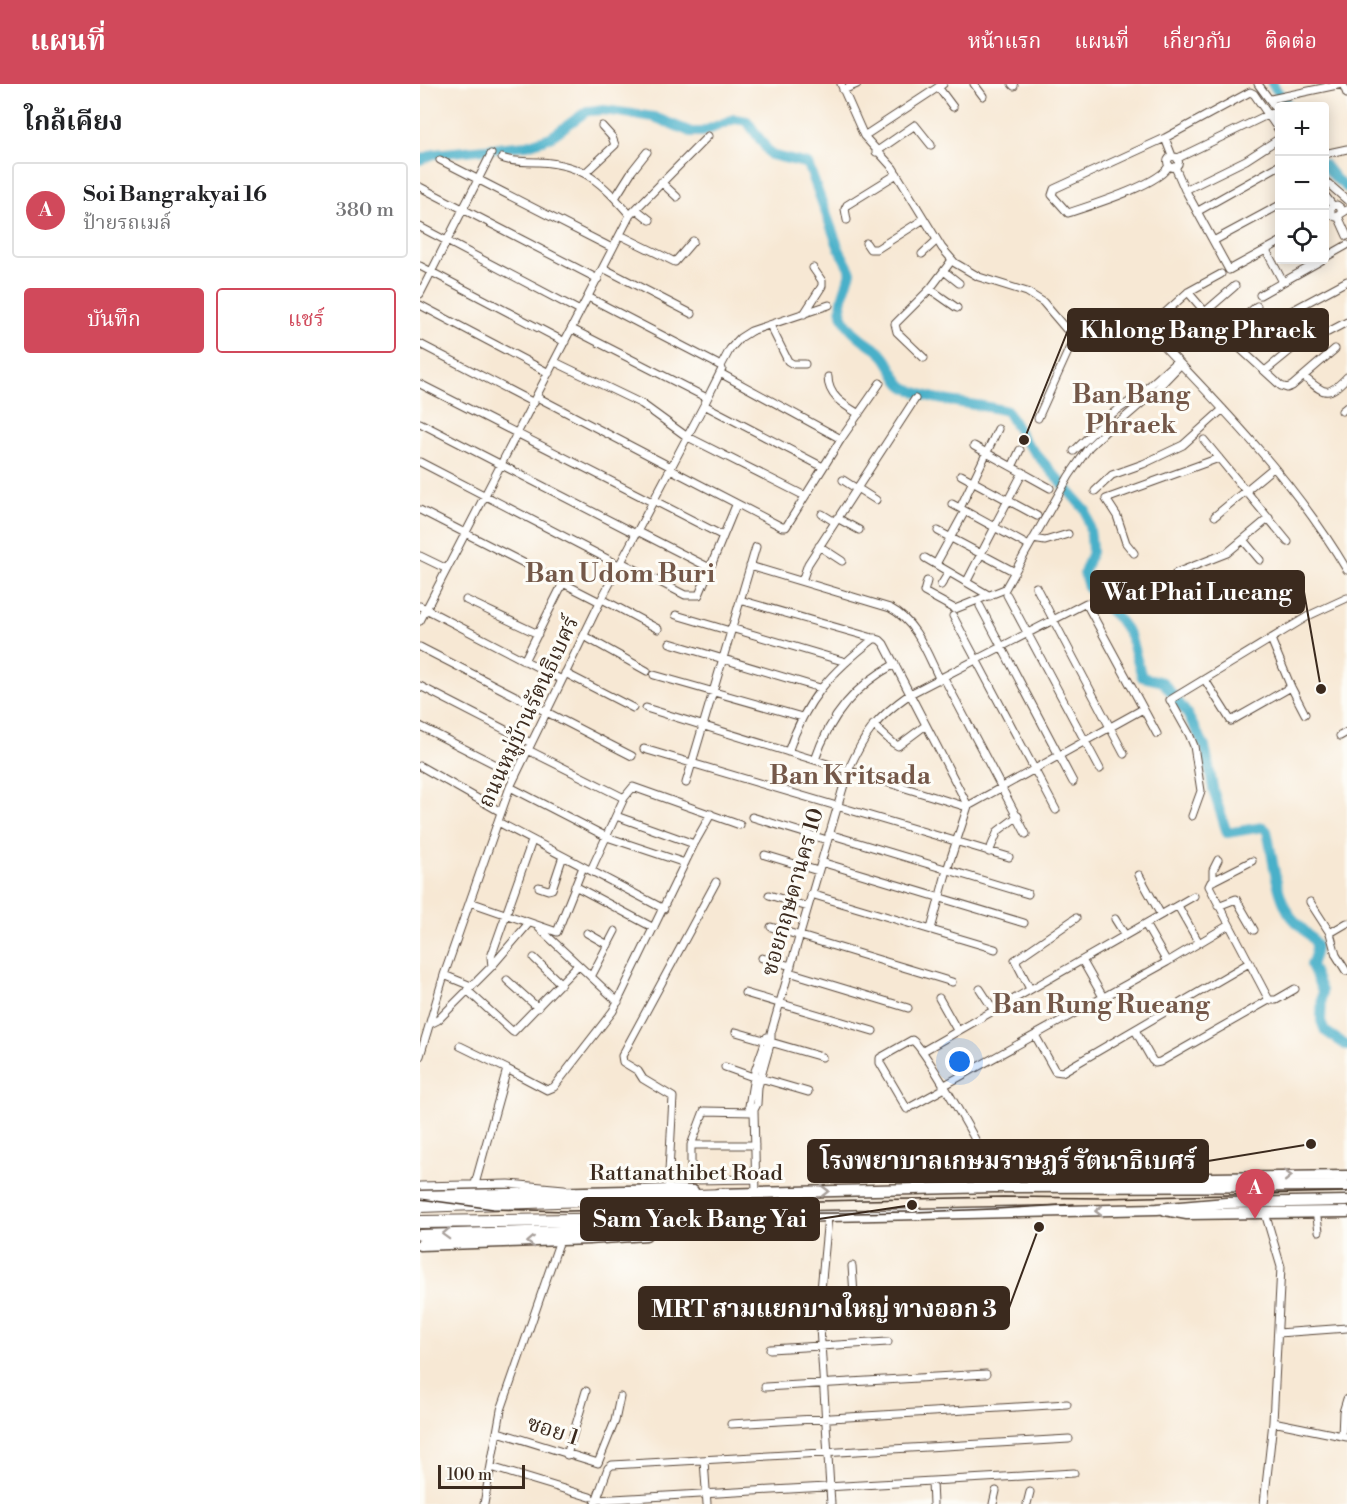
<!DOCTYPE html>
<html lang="th">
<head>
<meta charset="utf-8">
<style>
	:root { --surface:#fff; --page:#f2f2f2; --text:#202124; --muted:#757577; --line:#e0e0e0; --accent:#d1495b }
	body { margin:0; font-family:"Libre Bodoni","Noto Serif Thai",serif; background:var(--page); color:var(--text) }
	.controls { position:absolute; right:18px; top:18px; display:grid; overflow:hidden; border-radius:6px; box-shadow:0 3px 15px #0003 }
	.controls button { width:54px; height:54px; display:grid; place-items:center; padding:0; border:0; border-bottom:2px solid var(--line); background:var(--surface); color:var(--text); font:30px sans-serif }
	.scale { position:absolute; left:18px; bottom:15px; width:87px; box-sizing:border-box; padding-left:6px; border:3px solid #3b2a1e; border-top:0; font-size:16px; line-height:21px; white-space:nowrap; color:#3b2a1e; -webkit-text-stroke:4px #fdfcf7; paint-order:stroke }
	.you { position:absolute; left:540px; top:978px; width:21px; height:21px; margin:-15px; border:4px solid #fff; border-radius:50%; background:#1a73e8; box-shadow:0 0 0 9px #1a73e833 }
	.badge { display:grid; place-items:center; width:39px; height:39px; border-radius:50%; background:var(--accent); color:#fff; font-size:20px; font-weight:700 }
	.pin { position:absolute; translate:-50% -50px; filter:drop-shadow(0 2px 3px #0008) }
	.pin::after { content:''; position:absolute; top:32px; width:21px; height:18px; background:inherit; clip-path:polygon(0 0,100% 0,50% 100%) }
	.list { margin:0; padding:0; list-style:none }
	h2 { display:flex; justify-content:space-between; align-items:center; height:78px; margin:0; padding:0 24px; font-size:26px }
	h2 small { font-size:20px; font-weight:400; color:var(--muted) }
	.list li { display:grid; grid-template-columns:39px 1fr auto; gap:18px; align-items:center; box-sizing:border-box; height:96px; margin:0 12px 12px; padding:0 12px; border:2px solid var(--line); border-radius:6px }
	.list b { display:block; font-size:22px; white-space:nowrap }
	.list p { margin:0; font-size:20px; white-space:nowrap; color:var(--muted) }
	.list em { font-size:20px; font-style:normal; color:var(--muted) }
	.actions { display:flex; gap:12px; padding:18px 24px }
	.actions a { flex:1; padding:14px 0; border:2px solid var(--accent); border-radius:6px; text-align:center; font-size:21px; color:var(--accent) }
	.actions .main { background:var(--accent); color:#fff }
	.icon { flex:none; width:33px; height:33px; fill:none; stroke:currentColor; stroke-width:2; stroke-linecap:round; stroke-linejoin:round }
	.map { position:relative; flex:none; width:927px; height:1420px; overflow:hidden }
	header { display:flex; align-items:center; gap:36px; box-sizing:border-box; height:84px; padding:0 30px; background:var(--accent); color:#fff }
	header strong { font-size:28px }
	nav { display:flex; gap:33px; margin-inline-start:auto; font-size:21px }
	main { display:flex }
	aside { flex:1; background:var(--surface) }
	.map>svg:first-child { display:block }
</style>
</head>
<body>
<header>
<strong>แผนที่</strong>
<nav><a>หน้าแรก</a><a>แผนที่</a><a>เกี่ยวกับ</a><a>ติดต่อ</a></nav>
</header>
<main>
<aside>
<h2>ใกล้เคียง<small></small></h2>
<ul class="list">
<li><span class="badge">A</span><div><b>Soi Bangrakyai 16</b><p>ป้ายรถเมล์</p></div><em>380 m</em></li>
</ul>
<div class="actions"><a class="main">บันทึก</a><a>แชร์</a></div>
</aside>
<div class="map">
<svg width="927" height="1420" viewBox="0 0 927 1420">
	<rect width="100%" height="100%" fill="#fdfcf7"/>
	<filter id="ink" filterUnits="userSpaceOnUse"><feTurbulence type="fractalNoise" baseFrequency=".0167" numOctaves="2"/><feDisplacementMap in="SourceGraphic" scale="12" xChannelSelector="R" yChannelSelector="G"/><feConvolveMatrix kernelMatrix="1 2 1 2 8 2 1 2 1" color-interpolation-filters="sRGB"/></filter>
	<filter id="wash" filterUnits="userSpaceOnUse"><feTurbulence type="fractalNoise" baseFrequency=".008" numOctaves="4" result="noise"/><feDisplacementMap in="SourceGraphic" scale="24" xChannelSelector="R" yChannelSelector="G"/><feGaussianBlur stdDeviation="1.35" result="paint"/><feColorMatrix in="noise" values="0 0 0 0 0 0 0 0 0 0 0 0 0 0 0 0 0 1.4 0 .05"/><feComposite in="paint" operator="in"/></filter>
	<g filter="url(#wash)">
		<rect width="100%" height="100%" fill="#f7e8d4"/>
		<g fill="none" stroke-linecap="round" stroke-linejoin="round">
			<path stroke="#4ab0c9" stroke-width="10" d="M852 0 869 22
				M0 76 14 70 107 61 131 53 167 27 184 26 234 33 271 48H282L314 35 327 37 351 71 388 80 419 165 431 188C421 217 412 232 441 254 448 260 457 264 463 271 472 280 476 299 487 304 518 320 554 318 587 327L604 356 666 427 671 452 672 468 664 489 668 503 675 513 696 532 710 551 722 593 743 598 766 628 785 663 794 709 807 749 843 743 847 747C853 773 855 805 868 828 873 838 897 855 896 863 896 869 893 875 891 881L902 907 901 937 905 947 927 962
				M904 80 916 95 927 104"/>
		</g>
	</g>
	<g filter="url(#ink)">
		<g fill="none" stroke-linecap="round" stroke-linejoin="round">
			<g stroke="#574639" stroke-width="9">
				<path id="street" d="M421 0 444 52 473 84 522 164 535 179 559 193 607 208 623 218 646 245 655 252 676 254 727 245 768 208 801 190
					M554 0 563 12
					M592 0 594 2
					M838 0 860 30
					M923 0 927 10
					M518 3 533 23
					M423 6 437 0
					M851 15 922 0
					M444 52 523 0
					M745 54 752 72
					M456 68 495 41 511 61
					M904 70 927 65
					M747.5 78a5.5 5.5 0 1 1 11 0a5.5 5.5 0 1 1-11 0Z
					M758 74 847 31 858 27
					M20 76 192 164
					M749 81C742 100 669 122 648 129L632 111 634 105 745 54 830 8 834 10 860 48
					M755 83 765 106 826 76 860 54
					M165 89 195 61 192 53 182 42
					M904 96 927 116
					M241 98 257 113
					M0 103 178 195
					M767 109 809 186 860 158
					M904 110 913 122
					M195 114 212 87 227 68
					M216 125 230 136
					M780 126 860 81
					M921 129V124L917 121 913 122 910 125 912 131 916 133 927 126
					M210 131 288 52
					M918 132 927 152
					M427 136 425 125 427 121 477 90
					M0 143 160 227
					M200 151 255 178 273 157
					M797 155 860 121
					M446 159 450 165H457L504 135
					M846 166 863 198
					M502 170 517 156
					M904 174 927 161
					M0 182 145 258
					M183 184 272 230
					M524 187 539 199
					M510 205 537 224
					M768 208 785 228 792 239 861 302 867 304 872 302 915 265
					M0 210 71 70
					M840 211 902 176
					M168 213 301 282
					M0 221 129 289
					M785 228 815 202
					M384 230 402 202V197L393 184
					M862 232 927 197
					M350 241 368 277 373 280H385
					M152 245 287 314
					M727 245C799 320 874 396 927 486
					M908 248 927 238
					M804 251 837 222
					M0 260 114 319
					M823 267 853 244
					M504 274 477 248 475 240 510 205 532 176
					M135 278 222 320 266 352 385 412
					M845 287 889 251
					M300 289 421 355
					M408 293C408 312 424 321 439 330
					M884 293C905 310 907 314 927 293
					M0 300 232 418
					M117 313 251 383
					M284 321 403 383
					M922 327 927 323
					M618 334 655 252
					M0 339 216 450
					M784 356 868 458
					M554 362 630 404
					M654 367 693 329 718 312 757 277
					M0 378 199 481
					M592 383 600 366
					M250 385 362 443H366L421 355 460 299
					M541 391 617 432
					M423 396 437 405
					M437 404 456 416
					M675 407 692 391 723 380 763 361 803 325
					M233 416 303 452
					M532 420 609 462
					M540 424 578 345
					M0 426 180 518
					M402 430 415 438
					M795 432 853 384
					M417 434 439 446
					M574 443 603 388
					M217 447 290 484
					M518 447 595 488
					M613 455 625 457 648 450
					M824 457 840 476
					M399 462 422 477
					M714 469 706 459 697 432 686 415 799 374
					M0 472 27 485
					M505 474 570 512
					M201 478 265 511H279L316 421
					M516 480 545 427
					M330 482 470 524C497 538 507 570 520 596
					M382 497 388 480 495 315
					M507 497 504 508 535 525 585 505 649 392 669 363 688 345 702 336 732 310 760 281
					M547 497 575 443
					M521 501 529 488
					M616 503 704 670
					M587 511 680 685
					M182 515 238 545
					M46 516 118 550
					M320 516 460 556 464 560 548 722
					M763 516 754 495 756 489 807 469 849 434
					M0 522 142 596
					M560 522 653 698
					M256 531 310 547
					M533 532 636 726
					M0 537 210 131C182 99 164 80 119 78 106 77 94 79 82 74
					M311 544 426 578
					M164 552 227 587
					M851 555 871 603 885 630
					M250 559 400 604
					M0 563 212 672
					M104 577 143 499
					M145 589 213 624
					M234 591 382 633
					M524 594 606 750
					M785 596 811 637 871 603
					M0 602 111 659
					M226 624 547 723
					M453 641 473 659 478 662 506 641
					M0 642 96 691
					M920 652 927 648
					M224 665 589 773
					M108 666 204 714
					M368 668C386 615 411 588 455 554
					M395 676C409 634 435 601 475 580
					M0 682 81 728
					M266 699 336 463
					M90 703 187 753 265 779
					M196 732 274 760
					M772 732 781 707 774 662 769 650 750 616 890 531 927 514
					M332 733 407 756
					M78 738 244 825
					M409 750 608 810
					M569 768 578 747 598 732
					M345 771 398 787
					M832 777 791 798 789 802 849 916
					M401 778 604 839
					M171 786 204 714 213 703 320 741
					M719 791 741 831
					M793 797V786L798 776
					M155 802 234 844
					M119 803 128 806 132 805 143 772
					M391 810 575 865
					M349 811 388 823
					M50 818 137 848 163 783
					M890 818 910 849 916 871 926 887
					M758 822 779 859
					M798 822 816 815 834 846
					M695 835 705 851
					M725 840 747 878
					M351 843 532 898
					M119 844 198 918
					M511 845 527 786 548 722 723 625
					M167 849 188 861
					M910 849 927 839
					M114 874 141 900
					M342 874 371 882
					M662 876 683 913
					M72 882 71 873 112 757
					M369 888 488 924
					M24 891 51 902
					M171 893 195 847
					M87 896 118 924
					M560 905 573 925
					M610 905 595 876 656 834
					M47 906 93 948 157 882
					M325 909 453 947
					M519 914 537 946
					M10 940 18 936 72 882 109 839
					M715 946 732 976 735 979 740 978 849 916H856L875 905
					M316 948 402 973
					M615 951 635 987 642 988 829 879
					M40 962 87 985 55 1100
					M503 967 774 812
					M0 972 24 891 90 703 180 518 284 321 302 285 301 282 310 265 320 254 331 247 409 221
					M305 983 333 993
					M87 985 127 1006 134 1003 193 927 274 760 291 730
					M340 994 388 1008
					M523 1002 747 878 809 841
					M525 1004 487 1025 460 979V974L492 956C503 962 556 1055 562 1070 565 1080 563 1093 563 1103
					M334 1026 329 1022 335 987 347 953
					M333 1028 284 1027 271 1061V1093L274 1096 336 1095
					M271 1061H335
					M0 1102 89 1100 144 1105
					M248 1106 253 1013 223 995 218 987 203 978 202 972 296 798
					M336 1110 334 1026 337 1020 338 1003 351 957V949L428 687C445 649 456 634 490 610L666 519 737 650
					M896 1128 899 1147
					M408 1133 399 1227 411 1420
					M432 1182 435 1225
					M399 1227 466 1223
					M858 1249 927 1244
					M350 1265 468 1258
					M345 1303 566 1290
					M853 1338 927 1353
					M311 1340 647 1320
					M78 1348 178 1379 195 1337 200 1313
					M922 1352 923 1328 927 1315
					M147 1371 166 1307
					M284 1376 287 1420
					M71 1383 170 1413
					M512 1398 513 1420
					M176 1416 654 1389
					M64 1420 81 1326 140 1156
					M175 1420 188 1384 192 1381 649 1355
					M573 1420 576 1407
					M607 1420 610 1408
					M844 1420 853 1338 861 1183 845 1129"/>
			</g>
			<g stroke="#574639" stroke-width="13">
				<path id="secondary" d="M642 1099 667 1096 927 1092
					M745 1126 767 1130 927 1128"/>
			</g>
			<g stroke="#574639" stroke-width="13">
				<path id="primary" d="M298 1110 574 1103 927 1102
					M0 1112 248 1106 273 1107
					M363 1133 737 1125 806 1119 927 1117
					M0 1151 274 1143 314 1138
					M0 1161 169 1155 226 1151"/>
			</g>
			<g stroke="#574639" stroke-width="14">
				<path id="highway" d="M0 1122 304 1111
					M0 1138 370 1133"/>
			</g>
			<use href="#street" stroke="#fff" stroke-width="7"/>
			<use href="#secondary" stroke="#fff" stroke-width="10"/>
			<use href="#primary" stroke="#fff" stroke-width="10"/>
			<use href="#highway" stroke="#fff" stroke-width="12"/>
			<path stroke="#3b2a1e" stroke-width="1.5" d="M0 1115 73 1125 148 1127 290 1124 398 1117 583 1113 684 1114 927 1108
				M339 1129C444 1130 550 1128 654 1120"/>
		</g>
		<defs><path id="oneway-chevron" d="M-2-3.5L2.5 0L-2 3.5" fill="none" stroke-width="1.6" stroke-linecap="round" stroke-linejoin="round" transform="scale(1.5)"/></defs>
		<g stroke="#a79f9a">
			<use href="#oneway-chevron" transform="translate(868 1092) rotate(-1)"/>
			<use href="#oneway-chevron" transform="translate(405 1107) rotate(-1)"/>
			<use href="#oneway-chevron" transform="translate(679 1127) rotate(179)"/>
			<use href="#oneway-chevron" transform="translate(26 1150) rotate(178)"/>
			<use href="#oneway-chevron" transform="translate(111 1158) rotate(178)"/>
		</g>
	</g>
	<g text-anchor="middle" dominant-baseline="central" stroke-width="6" stroke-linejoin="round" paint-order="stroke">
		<g font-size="22" fill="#3b2a1e" stroke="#fdfcf7">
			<text transform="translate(109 628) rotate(-65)">ถนนหมู่บ้านรัตนธิเบศร์</text>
			<text transform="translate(373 808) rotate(-74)">ซอยกฤษดานคร 10</text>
			<text x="266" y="1089">Rattanathibet Road</text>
			<text transform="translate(133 1347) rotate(18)">ซอย 1</text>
		</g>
		<g font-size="26" font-weight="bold" fill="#745849" stroke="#fdfcf7">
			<text x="711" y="311">Ban Bang<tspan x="711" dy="30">Phraek</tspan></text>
			<text x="200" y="490">Ban Udom Buri</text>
			<text x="430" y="692">Ban Kritsada</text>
			<text x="681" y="921">Ban Rung Rueang</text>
		</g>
	</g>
	<path fill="none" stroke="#3b2a1e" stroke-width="2" d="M604 356L648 246M901 605L884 508M891 1060L788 1077M492 1121L399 1135M619 1143L589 1224"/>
	<g fill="#3b2a1e" stroke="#fdfcf7" stroke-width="2">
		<circle cx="604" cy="356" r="6"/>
		<circle cx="901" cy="605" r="6"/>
		<circle cx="891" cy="1060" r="6"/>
		<circle cx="492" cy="1121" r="6"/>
		<circle cx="619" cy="1143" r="6"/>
	</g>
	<g fill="#3b2a1e" stroke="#3b2a1e" stroke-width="2">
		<rect x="648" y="225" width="260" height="42" rx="6"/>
		<rect x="671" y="487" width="213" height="42" rx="6"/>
		<rect x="388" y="1056" width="400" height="42" rx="6"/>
		<rect x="161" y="1114" width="238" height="42" rx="6"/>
		<rect x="219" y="1203" width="370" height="42" rx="6"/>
	</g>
	<g font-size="24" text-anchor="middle" font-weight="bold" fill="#fff">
		<text x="778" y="254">Khlong Bang Phraek</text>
		<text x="777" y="516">Wat Phai Lueang</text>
		<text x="588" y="1085">โรงพยาบาลเกษมราษฏร์ รัตนาธิเบศร์</text>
		<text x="280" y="1143">Sam Yaek Bang Yai</text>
		<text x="404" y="1233">MRT สามแยกบางใหญ่ ทางออก 3</text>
	</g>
</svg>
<div class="controls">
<button>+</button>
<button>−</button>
<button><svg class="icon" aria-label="locate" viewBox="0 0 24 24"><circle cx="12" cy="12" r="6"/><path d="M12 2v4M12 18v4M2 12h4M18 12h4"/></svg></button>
</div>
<div class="scale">100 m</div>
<div class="you"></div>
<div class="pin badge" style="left:835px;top:1135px">A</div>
</div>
</main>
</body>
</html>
